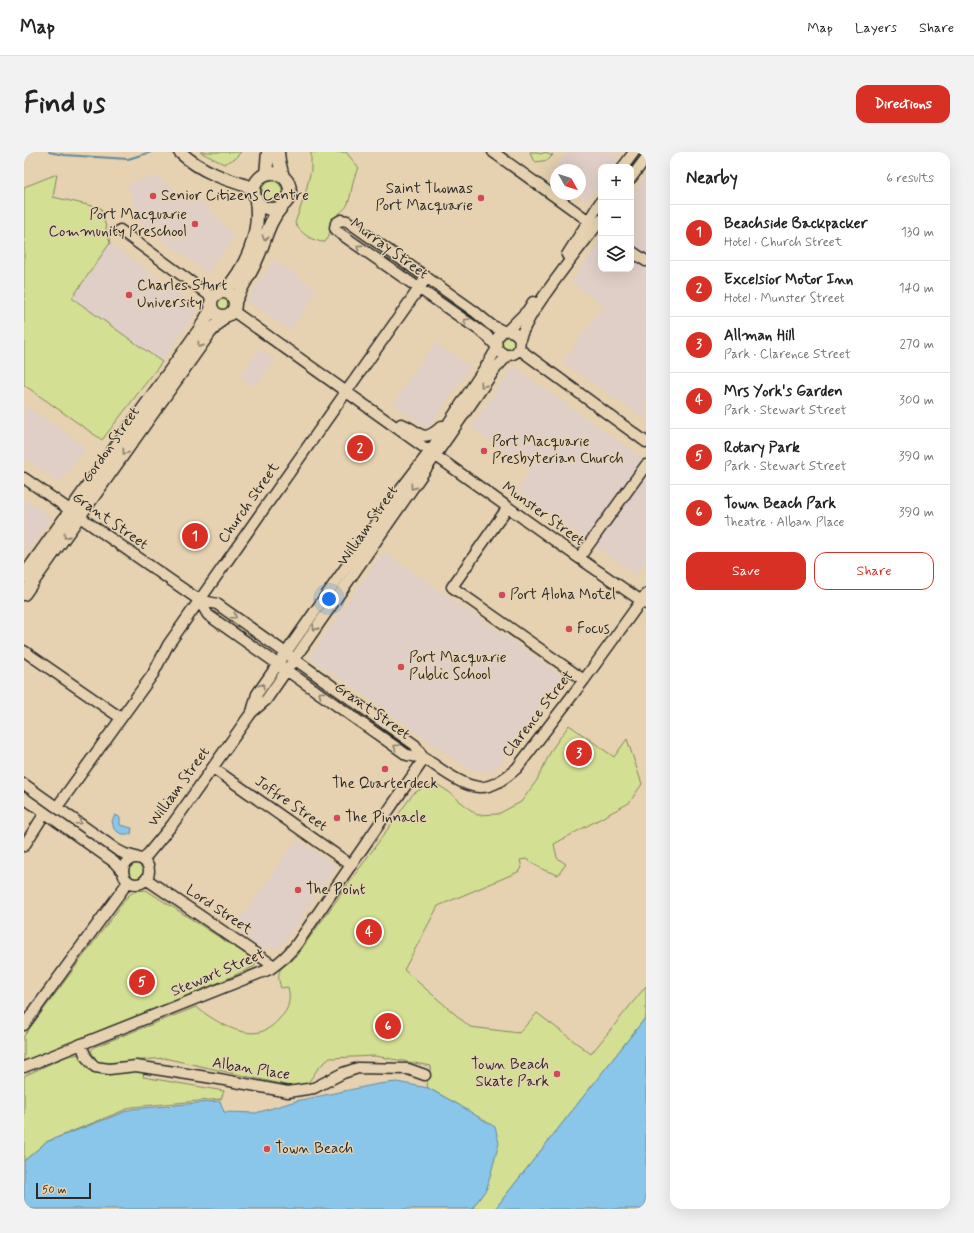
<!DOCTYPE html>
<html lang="en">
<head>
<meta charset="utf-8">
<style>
	:root { --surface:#fff; --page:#f2f2f2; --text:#222; --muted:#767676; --line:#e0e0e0; --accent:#d93025 }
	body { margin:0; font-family:Mynerve,sans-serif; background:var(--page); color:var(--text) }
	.controls { position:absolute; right:12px; top:12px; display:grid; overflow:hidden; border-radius:8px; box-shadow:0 4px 16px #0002 }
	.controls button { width:36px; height:36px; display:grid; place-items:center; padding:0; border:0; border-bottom:1px solid var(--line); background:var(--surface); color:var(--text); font:20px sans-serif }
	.compass { position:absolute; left:526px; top:12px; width:36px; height:36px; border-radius:50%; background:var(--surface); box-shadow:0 4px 16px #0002; rotate:129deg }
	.scale { position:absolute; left:12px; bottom:10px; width:55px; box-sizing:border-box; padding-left:4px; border:2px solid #2b2b2b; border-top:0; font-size:11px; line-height:14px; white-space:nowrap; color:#2b2b2b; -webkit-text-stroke:3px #e6d2b0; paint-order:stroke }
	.you { position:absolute; left:305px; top:447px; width:14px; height:14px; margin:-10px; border:3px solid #fff; border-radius:50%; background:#1a73e8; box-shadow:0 0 0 6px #1a73e833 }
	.badge { display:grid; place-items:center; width:26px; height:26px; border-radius:50%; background:var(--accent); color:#fff; font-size:13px; font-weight:700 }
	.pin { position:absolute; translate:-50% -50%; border:2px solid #fff; box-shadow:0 1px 4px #0006 }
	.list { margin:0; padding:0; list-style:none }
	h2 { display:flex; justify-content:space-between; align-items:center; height:52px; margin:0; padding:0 16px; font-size:17px }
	h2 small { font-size:13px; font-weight:400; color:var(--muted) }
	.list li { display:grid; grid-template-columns:26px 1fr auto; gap:12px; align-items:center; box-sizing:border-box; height:56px; padding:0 16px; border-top:1px solid var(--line) }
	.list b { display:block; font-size:15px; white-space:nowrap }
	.list p { margin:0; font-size:13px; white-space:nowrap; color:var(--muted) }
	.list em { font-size:13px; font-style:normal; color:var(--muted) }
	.actions { display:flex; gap:8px; padding:12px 16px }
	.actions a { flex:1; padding:9px 0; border:1px solid var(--accent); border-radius:12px; text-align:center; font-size:14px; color:var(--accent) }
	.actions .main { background:var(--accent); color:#fff }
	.icon { flex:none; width:22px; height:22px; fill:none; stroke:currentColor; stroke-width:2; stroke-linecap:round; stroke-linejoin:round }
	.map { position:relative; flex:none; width:622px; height:1057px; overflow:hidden; border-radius:12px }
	header { display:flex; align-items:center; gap:24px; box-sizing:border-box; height:56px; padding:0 20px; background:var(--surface); border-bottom:1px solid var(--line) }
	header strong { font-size:19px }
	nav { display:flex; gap:22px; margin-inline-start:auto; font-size:14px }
	.intro { display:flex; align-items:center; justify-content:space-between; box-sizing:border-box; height:96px; padding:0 24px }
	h1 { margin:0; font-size:28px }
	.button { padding:10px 18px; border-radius:12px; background:var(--accent); color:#fff; font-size:14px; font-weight:700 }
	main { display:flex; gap:24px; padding:0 24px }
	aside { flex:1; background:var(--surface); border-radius:12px; box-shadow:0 4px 16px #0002 }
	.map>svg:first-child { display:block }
</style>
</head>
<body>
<header>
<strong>Map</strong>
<nav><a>Map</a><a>Layers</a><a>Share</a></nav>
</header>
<div class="intro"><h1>Find us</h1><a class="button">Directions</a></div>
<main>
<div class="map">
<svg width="622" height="1057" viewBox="0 0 622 1057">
	<rect width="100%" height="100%" fill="#e6d2b0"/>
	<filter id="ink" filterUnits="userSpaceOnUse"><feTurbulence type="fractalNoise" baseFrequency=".025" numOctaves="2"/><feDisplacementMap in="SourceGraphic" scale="8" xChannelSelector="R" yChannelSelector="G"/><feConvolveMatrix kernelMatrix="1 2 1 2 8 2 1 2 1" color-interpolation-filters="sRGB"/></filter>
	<g filter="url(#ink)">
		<path fill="#e0cfc6" d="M543 0H598L587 15H577V30L565 47 560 48 552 42H556V18H532V28L526 24Z
			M132 23 169 52 175 46 211 84 184 121 116 72 104 32Z
			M622 23V268L538 210 579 153 547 130 577 87V117H607V44Z
			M86 91 171 152 172 161 138 210 48 146Z
			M250 107 294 138 266 179 222 148Z
			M411 190 447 215 404 277 368 252Z
			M235 197 251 208 231 235 216 224Z
			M489 214 619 306 561 388 492 339 506 318 446 275Z
			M0 252 62 295 36 331 0 306Z
			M622 318V409L612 423 569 393Z
			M0 346 28 366 2 402 0 401Z
			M359 399 539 524 470 620 446 618 285 505Z
			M273 687 312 714 257 795 239 797 216 782 215 768Z"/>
		<path fill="#d3df92" stroke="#7f855e" d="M176 0H217L210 7 200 12Z
			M287 0H322L335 16C327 27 329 39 324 51 322 58 314 61 310 67 305 74 308 82 301 90 289 90 276 81 271 71L281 43 287 18Z
			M506 0H513L516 2 522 0 527 4 528 2 529 3 524 8 512 10 508 6Z
			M33 22 29 45 77 56 86 91 48 146 138 210 78 288 0 233V35Z
			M238 39a10 10 0 1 1 20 0a10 10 0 1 1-20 0Z
			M193 152a6 6 0 1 1 12 0a6 6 0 1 1-12 0Z
			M477 191a7 7 0 1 1 14 0a7 7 0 1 1-14 0Z
			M545 573 590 605 603 587 618 632 605 651 530 692 533 706 542 712 534 723 520 718 502 707 496 708 498 716 494 720 414 754 380 818 446 875 495 881 513 861 567 902 622 834V865L471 1057H448L463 1035 435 953 404 936 403 932 407 914 351 904 306 906 295 915 284 931 271 935 140 906 75 912 67 899 70 895 172 855C188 867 215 885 236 880 244 878 251 872 256 866 265 858 267 847 264 835L257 836C251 817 257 816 271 806L389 642 400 635 414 633 425 640 443 655 453 663 474 662 497 650 513 628 528 597Z
			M105 719a8 8 0 1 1 16 0a8 8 0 1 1-16 0Z
			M122 738 226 805 230 808 231 814 163 845 0 909V884L104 744 111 739Z
			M57 902 72 920 120 918 119 925 200 939 197 947 108 955 22 990 0 1009V924L43 904Z"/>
		<path fill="#8ac6ea" stroke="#64889e" d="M91 663 94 664 96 666V673L108 676 107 682H97L90 677 88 669Z
			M622 865V1057H471L481 1044Z
			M373 930 404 936 435 953 471 975 475 991 463 1036 448 1057H0V1009L22 990 108 957 196 949 200 960 232 961 272 949 354 932Z"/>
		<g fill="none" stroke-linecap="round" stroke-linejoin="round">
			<path stroke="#64889e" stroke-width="2" d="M25 0 40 3 104 7 127 0"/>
			<g stroke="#2b2b2b" stroke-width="13">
				<path id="minor" d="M469 0 569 72
					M599 15 610 0
					M607 26 622 6
					M96 78 189 146
					M607 99 622 109
					M543 103 577 49
					M209 159 555 406 622 452
					M484 178 504 158 509 150
					M496 187C492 180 487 178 479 179L472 187 473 196C477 202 484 206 491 201 497 197 495 193 496 187 497 182 505 167 508 162 528 130 554 98 577 68
					M472 194 462 183 314 80 311 76 312 71 317 68 323 69 450 159 467 173 479 179
					M495 197 622 290
					M377 272C397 278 396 294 418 274
					M0 326 175 448 193 452 391 593 400 607
					M484 355 428 435 560 528
					M555 406 622 313
					M175 448 184 463 383 603C389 604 396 605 401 607 407 610 413 615 419 619 451 640 464 642 493 616L560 528 622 442
					M0 499 97 566
					M228 560 242 548 472 216 484 203
					M189 616 327 713
					M0 632 93 698 101 702 112 705
					M0 646 90 710 99 720
					M33 655 129 522 144 493 403 125
					M0 694 21 661
					M99 719a13 13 0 1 1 26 0a13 13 0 1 1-26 0Z
					M119 708 148 673 225 564 228 560 233 542 371 345 406 299 466 208 473 196
					M122 727 250 814
					M0 873 104 730
					M57 892 62 905 71 915 85 917 112 914 195 927 264 940 290 936 319 921 334 916 384 917 401 923
					M0 915 246 817C256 810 265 802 272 793L400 607"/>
			</g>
			<g stroke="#2b2b2b" stroke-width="15">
				<path id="major" d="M156 0C177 20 203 28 230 36
					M254 0 255 9 259 25
					M230 39a18 18 0 1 1 36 0a18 18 0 1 1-36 0Z
					M242 22 244 0
					M200 140C222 116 237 81 232 49
					M187 152a12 12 0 1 1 24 0a12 12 0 1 1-24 0Z
					M211 150C217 135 226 123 232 109 242 88 243 71 259 53
					M0 424 176 177 188 156
					M0 442 186 180 201 164"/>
			</g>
			<use href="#minor" stroke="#e6d2b0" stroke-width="10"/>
			<use href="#major" stroke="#e6d2b0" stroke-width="12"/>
		</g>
		<defs><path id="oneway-chevron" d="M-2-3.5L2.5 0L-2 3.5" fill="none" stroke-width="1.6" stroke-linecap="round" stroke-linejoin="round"/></defs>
		<g stroke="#887e6e">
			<use href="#oneway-chevron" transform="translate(241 86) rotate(109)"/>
			<use href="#oneway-chevron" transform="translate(335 95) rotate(-144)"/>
			<use href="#oneway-chevron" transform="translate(442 169) rotate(-146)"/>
			<use href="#oneway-chevron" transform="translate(176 193) rotate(125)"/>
			<use href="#oneway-chevron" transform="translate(459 233) rotate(125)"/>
			<use href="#oneway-chevron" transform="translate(101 300) rotate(125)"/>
			<use href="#oneway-chevron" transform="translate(389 335) rotate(125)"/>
			<use href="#oneway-chevron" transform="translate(42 384) rotate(125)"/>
			<use href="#oneway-chevron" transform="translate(210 464) rotate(35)"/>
			<use href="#oneway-chevron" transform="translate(291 476) rotate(125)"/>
			<use href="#oneway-chevron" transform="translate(238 534) rotate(-56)"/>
			<use href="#oneway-chevron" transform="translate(297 542) rotate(-144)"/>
			<use href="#oneway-chevron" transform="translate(372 595) rotate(-145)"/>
			<use href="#oneway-chevron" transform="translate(55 670) rotate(35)"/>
		</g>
	</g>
	<g fill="#d1495b" stroke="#e6d2b0" stroke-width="1.5">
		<circle cx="129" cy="44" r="4"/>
		<circle cx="457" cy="46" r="4"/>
		<circle cx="171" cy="72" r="4"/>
		<circle cx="105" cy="143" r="4"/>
		<circle cx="460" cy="299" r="4"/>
		<circle cx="478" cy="443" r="4"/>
		<circle cx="545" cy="477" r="4"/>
		<circle cx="377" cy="515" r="4"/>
		<circle cx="361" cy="617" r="4"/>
		<circle cx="313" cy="666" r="4"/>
		<circle cx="274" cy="738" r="4"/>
		<circle cx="533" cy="922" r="4"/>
		<circle cx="243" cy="997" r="4"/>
	</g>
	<g text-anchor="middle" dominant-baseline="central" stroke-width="3" stroke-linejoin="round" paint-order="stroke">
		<g font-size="15" fill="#2b2b2b" stroke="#e6d2b0" text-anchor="start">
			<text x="449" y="37" text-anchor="end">Saint Thomas<tspan x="449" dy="17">Port Macquarie</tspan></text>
			<text x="137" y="44">Senior Citizens Centre</text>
			<text x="163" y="63" text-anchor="end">Port Macquarie<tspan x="163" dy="17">Community Preschool</tspan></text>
			<text x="113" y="134">Charles Sturt<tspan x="113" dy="17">University</tspan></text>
			<text x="468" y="290">Port Macquarie<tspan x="468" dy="17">Presbyterian Church</tspan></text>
			<text x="486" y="443">Port Aloha Motel</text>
			<text x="553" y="477">Focus</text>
			<text x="385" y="506">Port Macquarie<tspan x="385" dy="17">Public School</tspan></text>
			<text x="361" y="632" text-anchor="middle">The Quarterdeck</text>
			<text x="321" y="666">The Pinnacle</text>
			<text x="282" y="738">The Point</text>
			<text x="525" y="913" text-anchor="end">Town Beach<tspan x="525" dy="17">Skate Park</tspan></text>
			<text x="251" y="997">Town Beach</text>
		</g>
		<g font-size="15" fill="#2b2b2b" stroke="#e6d2b0">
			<text transform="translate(365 97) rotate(36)">Murray Street</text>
			<text transform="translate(87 293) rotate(-55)">Gordon Street</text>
			<text transform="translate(225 351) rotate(-55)">Church Street</text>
			<text transform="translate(519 362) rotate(36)">Munster Street</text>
			<text transform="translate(86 369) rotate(35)">Grant Street</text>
			<text transform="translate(344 374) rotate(-55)">William Street</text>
			<text transform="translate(348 559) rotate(35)">Grant Street</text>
			<text transform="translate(514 562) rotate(-52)">Clarence Street</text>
			<text transform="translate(155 635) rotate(-54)">William Street</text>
			<text transform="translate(267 652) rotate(35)">Joffre Street</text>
			<text transform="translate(195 758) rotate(34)">Lord Street</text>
			<text transform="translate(194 821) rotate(-23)">Stewart Street</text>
			<text transform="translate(227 917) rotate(9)">Alban Place</text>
		</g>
	</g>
</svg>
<div class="controls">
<button>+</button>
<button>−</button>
<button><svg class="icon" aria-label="layers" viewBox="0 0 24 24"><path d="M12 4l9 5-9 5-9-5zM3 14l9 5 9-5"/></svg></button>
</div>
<svg class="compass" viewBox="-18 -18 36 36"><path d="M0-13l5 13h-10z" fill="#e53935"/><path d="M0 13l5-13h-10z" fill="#767676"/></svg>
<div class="scale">50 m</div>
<div class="you"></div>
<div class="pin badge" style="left:171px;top:384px">1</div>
<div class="pin badge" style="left:336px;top:296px">2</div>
<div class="pin badge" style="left:555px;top:601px">3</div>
<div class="pin badge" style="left:345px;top:780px">4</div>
<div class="pin badge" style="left:118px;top:830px">5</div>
<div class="pin badge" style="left:364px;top:874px">6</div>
</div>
<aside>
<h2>Nearby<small>6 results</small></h2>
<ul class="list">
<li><span class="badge">1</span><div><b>Beachside Backpacker</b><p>Hotel · Church Street</p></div><em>130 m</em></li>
<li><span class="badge">2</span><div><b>Excelsior Motor Inn</b><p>Hotel · Munster Street</p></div><em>140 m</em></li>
<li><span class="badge">3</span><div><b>Allman Hill</b><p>Park · Clarence Street</p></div><em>270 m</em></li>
<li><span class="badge">4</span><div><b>Mrs York's Garden</b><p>Park · Stewart Street</p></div><em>300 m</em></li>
<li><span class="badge">5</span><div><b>Rotary Park</b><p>Park · Stewart Street</p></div><em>390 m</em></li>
<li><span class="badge">6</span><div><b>Town Beach Park</b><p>Theatre · Alban Place</p></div><em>390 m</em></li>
</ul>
<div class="actions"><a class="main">Save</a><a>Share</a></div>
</aside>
</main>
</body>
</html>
